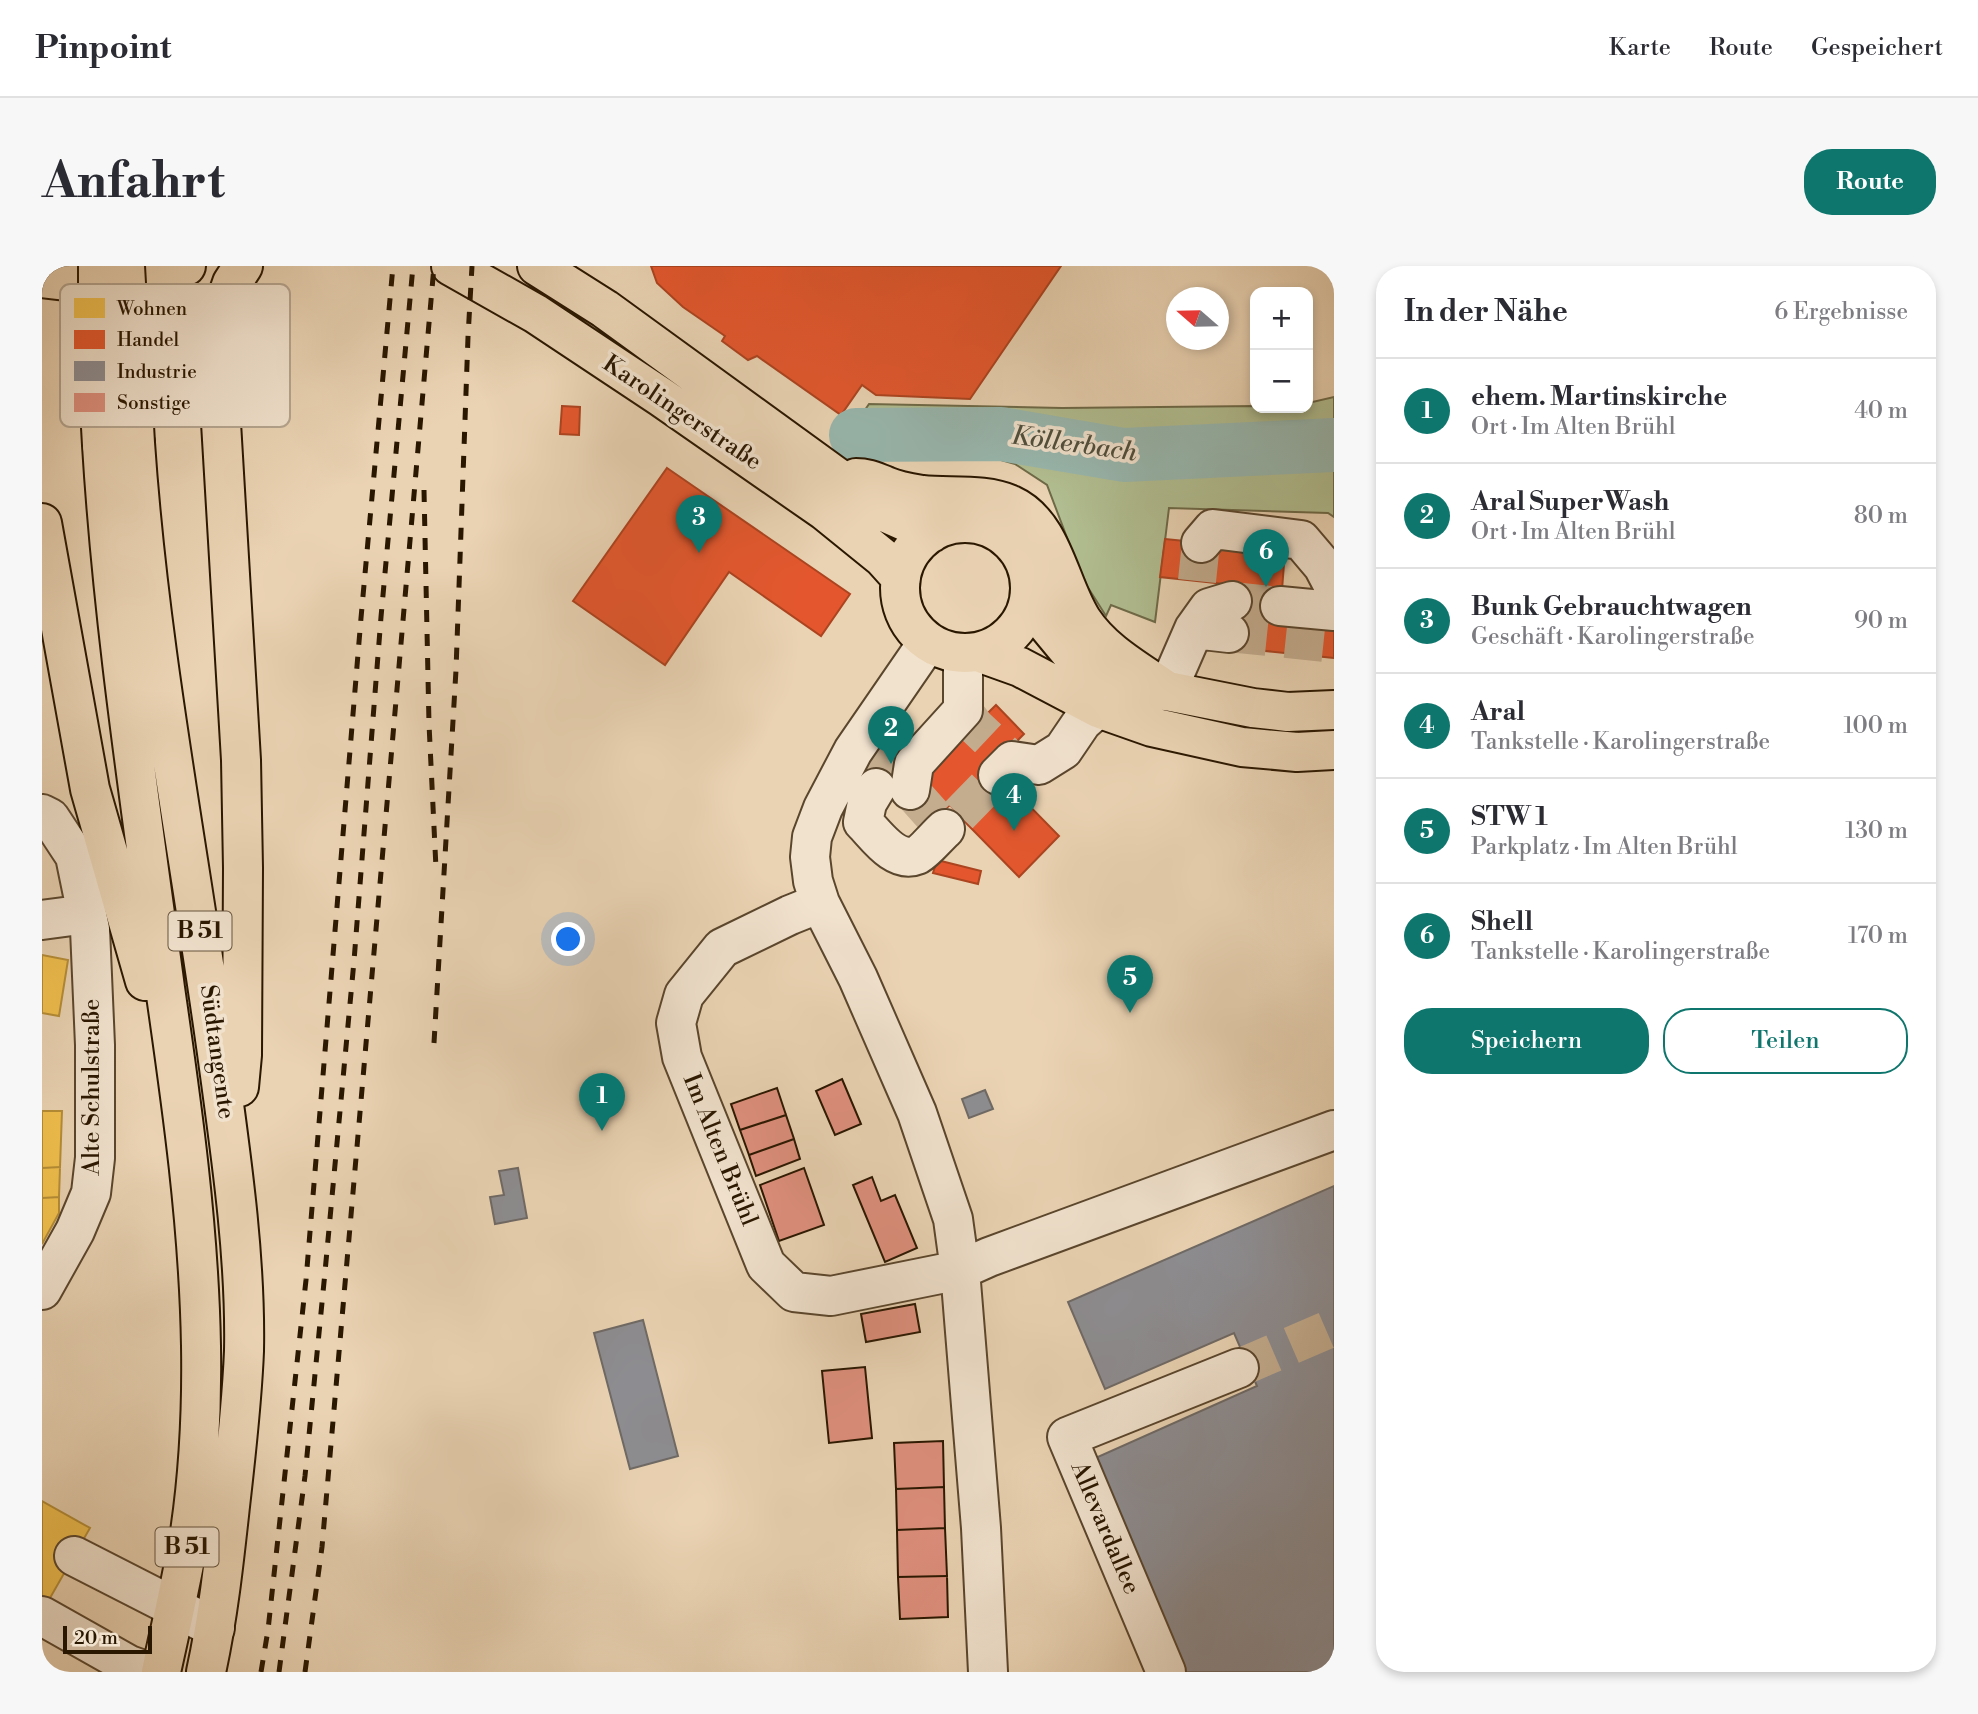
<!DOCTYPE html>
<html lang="de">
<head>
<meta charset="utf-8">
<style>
	:root { --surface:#fff; --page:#f7f7f7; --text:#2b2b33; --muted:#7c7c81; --line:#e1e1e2; --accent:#0f766e }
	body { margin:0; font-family:"Libre Bodoni",serif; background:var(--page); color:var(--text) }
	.controls { position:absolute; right:21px; top:21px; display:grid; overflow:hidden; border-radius:14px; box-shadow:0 4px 10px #0003 }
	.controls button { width:63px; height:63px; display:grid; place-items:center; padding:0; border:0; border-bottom:2px solid var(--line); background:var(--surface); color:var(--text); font:35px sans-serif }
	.compass { position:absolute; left:1124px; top:21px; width:63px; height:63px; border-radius:50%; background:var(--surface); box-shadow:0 4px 10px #0003; rotate:290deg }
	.scale { position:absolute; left:21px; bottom:18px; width:89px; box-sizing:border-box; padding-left:7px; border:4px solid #2a1700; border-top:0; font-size:19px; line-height:24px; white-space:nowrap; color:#2a1700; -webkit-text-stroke:5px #f1e2ce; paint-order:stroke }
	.you { position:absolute; left:527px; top:674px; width:24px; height:24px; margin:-18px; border:5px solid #fff; border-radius:50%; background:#1a73e8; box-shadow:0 0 0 10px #1a73e833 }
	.badge { display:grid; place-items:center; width:46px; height:46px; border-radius:50%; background:var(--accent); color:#fff; font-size:23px; font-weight:700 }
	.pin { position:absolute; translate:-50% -58px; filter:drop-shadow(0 2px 4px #0008) }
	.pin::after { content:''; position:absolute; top:37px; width:24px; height:21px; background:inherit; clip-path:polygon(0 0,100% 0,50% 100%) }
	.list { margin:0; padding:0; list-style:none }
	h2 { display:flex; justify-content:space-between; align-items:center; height:91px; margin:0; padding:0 28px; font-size:30px }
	h2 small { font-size:23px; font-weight:400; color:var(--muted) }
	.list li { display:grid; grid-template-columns:46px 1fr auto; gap:21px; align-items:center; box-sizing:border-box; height:105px; padding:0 28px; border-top:2px solid var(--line) }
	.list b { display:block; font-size:26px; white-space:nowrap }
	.list p { margin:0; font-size:23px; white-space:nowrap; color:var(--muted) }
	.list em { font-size:23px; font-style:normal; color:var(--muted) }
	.actions { display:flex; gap:14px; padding:21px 28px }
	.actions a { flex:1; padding:16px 0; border:2px solid var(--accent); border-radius:28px; text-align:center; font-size:24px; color:var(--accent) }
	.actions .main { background:var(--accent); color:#fff }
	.map { position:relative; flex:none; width:1292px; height:1406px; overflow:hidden; border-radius:28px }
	header { display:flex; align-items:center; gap:42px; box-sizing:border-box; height:98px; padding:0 35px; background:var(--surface); border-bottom:2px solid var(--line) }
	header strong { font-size:33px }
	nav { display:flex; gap:38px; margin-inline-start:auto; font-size:24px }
	.intro { display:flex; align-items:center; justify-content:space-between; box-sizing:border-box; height:168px; padding:0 42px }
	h1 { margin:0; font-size:49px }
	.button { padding:18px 32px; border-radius:28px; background:var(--accent); color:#fff; font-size:24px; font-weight:700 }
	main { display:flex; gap:42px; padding:0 42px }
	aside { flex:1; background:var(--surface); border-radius:28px; box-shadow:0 4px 10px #0003 }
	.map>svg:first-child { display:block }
</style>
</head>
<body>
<header>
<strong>Pinpoint</strong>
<nav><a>Karte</a><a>Route</a><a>Gespeichert</a></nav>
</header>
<div class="intro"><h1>Anfahrt</h1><a class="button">Route</a></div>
<main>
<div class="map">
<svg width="1292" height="1406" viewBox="0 0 1292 1406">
	<rect width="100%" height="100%" fill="#ead3b3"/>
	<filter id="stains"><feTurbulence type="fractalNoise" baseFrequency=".00286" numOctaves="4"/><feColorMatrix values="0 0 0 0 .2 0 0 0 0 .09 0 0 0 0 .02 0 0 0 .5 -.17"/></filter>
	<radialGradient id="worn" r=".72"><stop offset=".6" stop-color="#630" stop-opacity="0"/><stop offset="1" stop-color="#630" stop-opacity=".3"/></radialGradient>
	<path fill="#b1be91" stroke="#6e6a48" stroke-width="2" d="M1292 131V251L1286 247 1127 242 1113 356 1069 339 1064 350 1045 320 1032 290 1005 219 973 198 938 188H839L808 166 827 138 1020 142 1213 140V142H1266V137Z"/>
	<path fill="#f2c14e" stroke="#b68e37" stroke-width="2" d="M0 689 26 694 17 750 0 747Z
		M0 845H20L18 901 0 902Z
		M18 901 17 931 0 932V902Z
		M17 931V947L0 978V932Z
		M0 1235 48 1262 0 1346Z"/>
	<path fill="#e4572e" stroke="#ac4420" stroke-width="2" d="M609 0H1019L928 133 834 129 820 119 799 149 715 90 706 94 680 75 683 70 641 41 615 17Z
		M520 140 538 141 537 169 518 168Z
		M625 202 808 328 779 370 687 306 623 399 531 335Z
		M1123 273 1243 285 1240 324 1118 311Z
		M1192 319 1240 324 1292 356V392L1185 381Z
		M954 439 982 468 948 502 967 519 926 559 908 539 887 557 862 529Z
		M854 470 871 480 843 527 826 516Z
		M967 519 1017 570 977 611 926 559Z
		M895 594 939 605 936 618 891 607Z"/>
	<path fill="#8d8d92" stroke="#6f6a66" stroke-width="2" d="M943 824 951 843 927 852 920 833Z
		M476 902 485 952 453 958 448 931 462 929 457 905Z
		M1292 920V1406H1140L1049 1194 1215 1120 1192 1067 1063 1123 1026 1036Z
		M601 1054 636 1190 588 1203 552 1067Z"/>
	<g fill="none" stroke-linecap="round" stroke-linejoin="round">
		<path stroke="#98b7ae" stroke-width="54" d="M814 169 959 168 1082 189 1292 179"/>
	</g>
	<path fill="#df907e" stroke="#2a1700" stroke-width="2" d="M800 813 819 858 793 869 774 825Z
		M735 822 744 849 698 864 689 838Z
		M744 849 752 873 707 889 698 864Z
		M752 873 758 893 714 910 707 889Z
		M762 902 782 959 737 975 718 919Z
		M830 911 839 935 853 929 875 982 843 996 811 919Z
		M873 1038 878 1066 824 1076 819 1048Z
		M823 1101 830 1172 787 1177 780 1105Z
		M901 1175 902 1221 854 1223 852 1177Z
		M902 1221 903 1262 855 1264 854 1223Z
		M903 1262 905 1310 856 1311 855 1264Z
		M905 1310 906 1351 858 1353 856 1311Z"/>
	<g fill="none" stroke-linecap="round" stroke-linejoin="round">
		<path stroke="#c4ad8f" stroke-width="38" stroke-dasharray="38 19" stroke-linecap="butt" d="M1155 315 1159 277
			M1190 335 1238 340
			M1187 367 1292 378
			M921 444 933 460 970 495
			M834 522 863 475
			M868 524 893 552
			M917 549 956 509
			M1197 1102 1292 1061"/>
		<g stroke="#5a462d" stroke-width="42">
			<path id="minor" d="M1159 277 1171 263 1259 274 1281 300 1292 321
				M1238 340 1292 345
				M1152 363 1167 342 1190 335
				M886 376 811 485 781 542 770 571 768 591 771 615 778 637 816 712 875 847 911 953 918 1004 939 1262 946 1406
				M1125 425 1152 363 1187 367
				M956 509 970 495 997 499 1021 484 1040 456 1056 442
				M834 522 825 537 821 556C834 569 853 598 875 589 882 586 896 569 903 563
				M868 524 872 498 921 444V388
				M0 548 8 552 33 590 48 663 53 779V892L49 927 33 965 0 1024
				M778 637 748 649 680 682 642 729 634 757 640 791 724 999 752 1026 789 1030 918 1004 947 991 1292 864
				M0 654 45 648
				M32 1290 173 1362
				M0 1350 87 1399 107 1406
				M1124 1406 1025 1171 1197 1102"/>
		</g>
		<g stroke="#2a1700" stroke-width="42">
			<path id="major" d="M409 0 494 48 619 131 783 245 841 292 859 312
				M495 0 563 43 844 247 889 267
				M0 12 24 15 89 14 121 9 144 0
				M93 177C107 382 147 584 175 787 188 883 204 988 202 1085 200 1136 194 1188 188 1240 182 1295 176 1351 164 1406
				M60 179C71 360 99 541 123 722 140 840 157 960 159 1080 160 1141 157 1205 148 1266 140 1313 129 1360 119 1406
				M814 212C826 212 833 216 844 220 855 225 868 227 880 229 908 232 944 227 969 239 1011 258 1017 318 1040 354 1061 386 1095 404 1125 425
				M858 322a65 65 0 1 1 130 0a65 65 0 1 1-130 0Z
				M0 257 48 523 103 715
				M988 330 1007 361 1031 390 1045 400 1079 414 1105 423 1125 425 1211 442 1246 446 1292 444
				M936 386 978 401 1056 442 1110 461 1200 481 1255 486 1292 484
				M197 821 200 789 201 602 199 494 177 123 182 40 190 17 201 0"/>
		</g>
		<use href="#minor" stroke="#f1e2ce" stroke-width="38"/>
		<use href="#major" stroke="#ead3b3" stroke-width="38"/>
		<path stroke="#2a1700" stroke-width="5" stroke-dasharray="12 12" stroke-linecap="butt" d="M382 224 387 458 394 602
			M392 777 414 404 426 71 430 0
			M219 1406 226 1364 264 1014 319 352 351 0
			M237 1406 263 1210 283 1006 312 695 339 351 371 0
			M263 1406 280 1281 392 0"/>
		<g stroke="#2a1700" stroke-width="42" stroke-linecap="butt">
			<path id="major-bridge" d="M56 0V108L60 179
				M83 0 93 177"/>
		</g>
		<use href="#major-bridge" stroke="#ead3b3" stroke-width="38"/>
	</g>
	<g text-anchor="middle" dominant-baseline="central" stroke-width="7" stroke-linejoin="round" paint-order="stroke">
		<g fill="#f1e2ce" stroke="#66543e" stroke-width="2">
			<rect x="126.5" y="645.5" width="63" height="39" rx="5"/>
			<rect x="113.5" y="1261.5" width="63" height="39" rx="5"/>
		</g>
		<g font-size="23" font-weight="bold" fill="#2a1700">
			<text x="158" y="665">B 51</text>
			<text x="145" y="1281">B 51</text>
		</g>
		<g font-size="24" fill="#2a1700" stroke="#f1e2ce">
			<text transform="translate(640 147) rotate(34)">Karolingerstraße</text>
			<text transform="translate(175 786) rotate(82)">Südtangente</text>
			<text transform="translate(50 821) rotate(-90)">Alte Schulstraße</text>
			<text transform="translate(678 884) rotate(68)">Im Alten Brühl</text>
			<text transform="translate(1063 1262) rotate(67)">Allevardallee</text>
		</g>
		<g font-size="26" font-style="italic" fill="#504f3d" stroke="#f1e2ce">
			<text transform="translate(1032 178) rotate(8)">Köllerbach</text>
		</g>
	</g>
	<rect x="18" y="18" width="230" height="143" rx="10" fill="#f1e2ce" stroke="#b5a590" stroke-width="2"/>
	<rect x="32" y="32" width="31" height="20" fill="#f2c14e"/>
	<rect x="32" y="64" width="31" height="19" fill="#e4572e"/>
	<rect x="32" y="95" width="31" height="20" fill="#8d8d92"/>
	<rect x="32" y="127" width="31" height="19" fill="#df907e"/>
	<g font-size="19" fill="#2a1700">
		<text x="75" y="49">Wohnen</text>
		<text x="75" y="80">Handel</text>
		<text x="75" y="112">Industrie</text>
		<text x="75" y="143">Sonstige</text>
	</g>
	<rect width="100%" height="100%" filter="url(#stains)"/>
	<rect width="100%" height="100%" fill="url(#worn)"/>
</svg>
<div class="controls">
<button>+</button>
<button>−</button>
</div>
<svg class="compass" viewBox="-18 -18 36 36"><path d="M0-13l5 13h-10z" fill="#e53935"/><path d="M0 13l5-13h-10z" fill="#7c7c81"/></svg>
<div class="scale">20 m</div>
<div class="you"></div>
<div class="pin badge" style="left:560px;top:865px">1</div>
<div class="pin badge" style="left:849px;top:498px">2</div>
<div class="pin badge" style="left:657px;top:287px">3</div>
<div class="pin badge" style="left:972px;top:565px">4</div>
<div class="pin badge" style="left:1088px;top:747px">5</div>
<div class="pin badge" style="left:1224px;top:321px">6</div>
</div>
<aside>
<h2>In der Nähe<small>6 Ergebnisse</small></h2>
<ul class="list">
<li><span class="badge">1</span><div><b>ehem. Martinskirche</b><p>Ort · Im Alten Brühl</p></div><em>40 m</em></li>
<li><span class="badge">2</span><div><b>Aral SuperWash</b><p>Ort · Im Alten Brühl</p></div><em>80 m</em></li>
<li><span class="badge">3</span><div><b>Bunk Gebrauchtwagen</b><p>Geschäft · Karolingerstraße</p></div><em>90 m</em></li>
<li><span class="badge">4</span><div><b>Aral</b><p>Tankstelle · Karolingerstraße</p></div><em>100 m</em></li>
<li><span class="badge">5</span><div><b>STW 1</b><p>Parkplatz · Im Alten Brühl</p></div><em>130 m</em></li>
<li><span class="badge">6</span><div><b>Shell</b><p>Tankstelle · Karolingerstraße</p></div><em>170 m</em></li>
</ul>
<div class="actions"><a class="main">Speichern</a><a>Teilen</a></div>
</aside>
</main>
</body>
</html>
